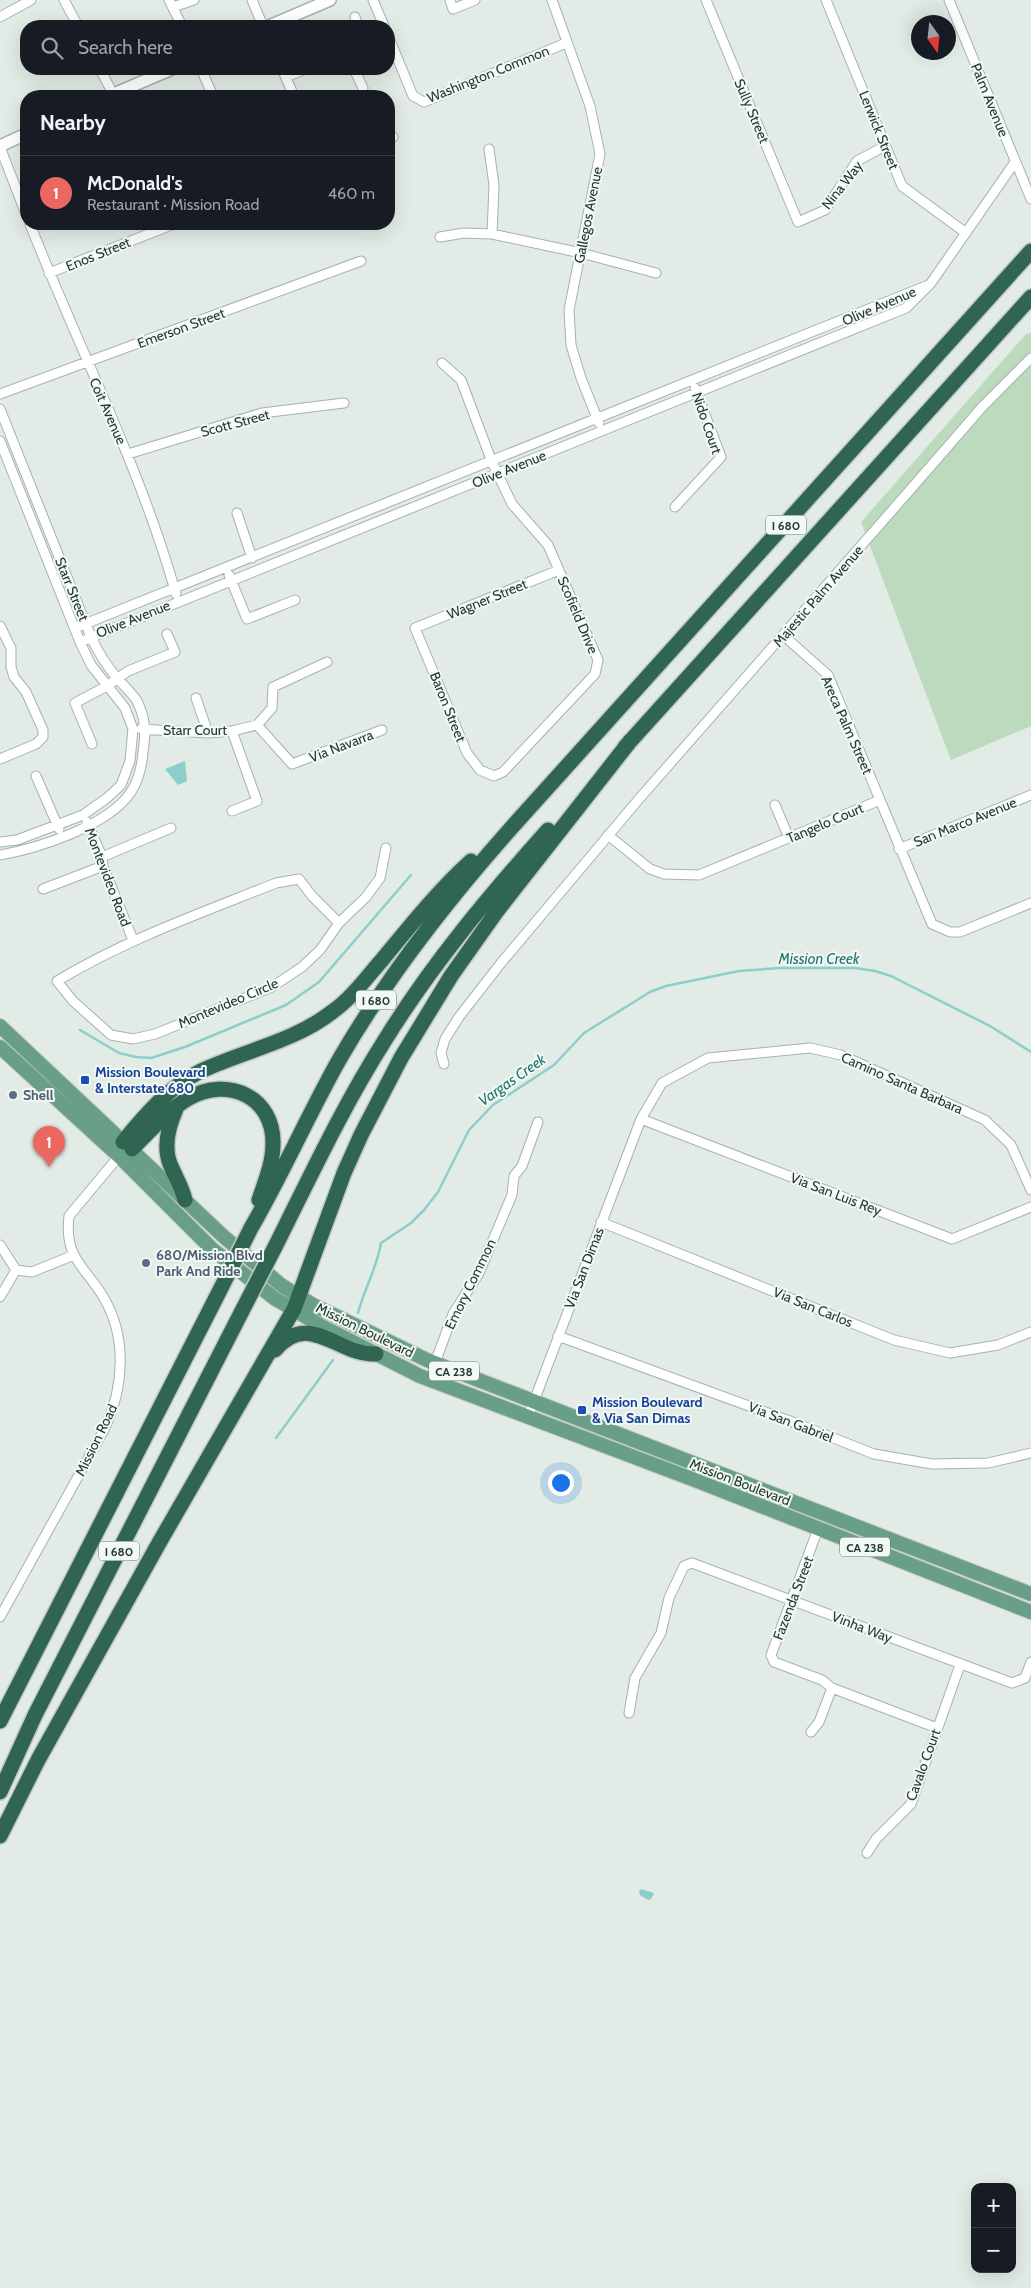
<!DOCTYPE html>
<html lang="en">
<head>
<meta charset="utf-8">
<style>
	:root { --surface:#171b24; --page:#242831; --text:#f1f3f6; --muted:#9ea1a6; --line:#363941; --accent:#eb6860 }
	body { margin:0; font-family:Cabin,sans-serif; background:var(--page); color:var(--text) }
	.controls { position:absolute; right:15px; bottom:15px; display:grid; overflow:hidden; border-radius:10px; box-shadow:0 5px 20px #0002 }
	.controls button { width:45px; height:45px; display:grid; place-items:center; padding:0; border:0; border-bottom:1px solid var(--line); background:var(--surface); color:var(--text); font:25px sans-serif }
	.compass { position:absolute; left:911px; top:15px; width:45px; height:45px; border-radius:50%; background:var(--surface); box-shadow:0 5px 20px #0002; rotate:165deg }
	.you { position:absolute; left:560px; top:1482px; width:18px; height:18px; margin:-12px; border:4px solid #fff; border-radius:50%; background:#1a73e8; box-shadow:0 0 0 8px #1a73e833 }
	.badge { display:grid; place-items:center; width:32px; height:32px; border-radius:50%; background:var(--accent); color:#fff; font-size:16px; font-weight:700 }
	.pin { position:absolute; translate:-50% -41px; filter:drop-shadow(0 1px 2px #0008) }
	.pin::after { content:''; position:absolute; top:26px; width:18px; height:15px; background:inherit; clip-path:polygon(0 0,100% 0,50% 100%) }
	.list { margin:0; padding:0; list-style:none }
	h2 { display:flex; justify-content:space-between; align-items:center; height:65px; margin:0; padding:0 20px; font-size:21px }
	h2 small { font-size:16px; font-weight:400; color:var(--muted) }
	.list li { display:grid; grid-template-columns:32px 1fr auto; gap:15px; align-items:center; box-sizing:border-box; height:75px; padding:0 20px; border-top:1px solid var(--line) }
	.list b { display:block; font-size:19px; white-space:nowrap }
	.list p { margin:0; font-size:16px; white-space:nowrap; color:var(--muted) }
	.list em { font-size:16px; font-style:normal; color:var(--muted) }
	.icon { flex:none; width:28px; height:28px; fill:none; stroke:currentColor; stroke-width:2; stroke-linecap:round; stroke-linejoin:round }
	.map { position:relative; flex:none; width:1031px; height:2288px; overflow:hidden }
	.search { position:absolute; background:var(--surface); box-shadow:0 5px 20px #0002; left:20px; top:20px; width:375px; height:55px; display:flex; align-items:center; gap:12px; box-sizing:border-box; padding:0 18px; border-radius:20px; color:var(--muted); font-size:19px }
	.panel { position:absolute; background:var(--surface); box-shadow:0 5px 20px #0002; left:20px; top:90px; width:375px; height:140px; border-radius:20px }
	.map>svg:first-child { display:block }
</style>
</head>
<body>
<div class="map">
<svg width="1031" height="2288" viewBox="0 0 1031 2288">
	<rect width="100%" height="100%" fill="#e2ebe5"/>
	<path fill="#bcdbbe" d="M1031 333V726L951 760 861 522 1026 334Z"/>
	<path fill="#8ccecc" d="M185 761 187 781 178 785 165 769Z
		M641 1889 654 1893 651 1899 648 1900 640 1895 639 1892Z"/>
	<g fill="none" stroke-linecap="round" stroke-linejoin="round">
		<path stroke="#8ccecc" stroke-width="2.5" d="M80 1030 119 1053 136 1057 151 1058 185 1047 286 1005 319 982 411 875
			M358 1313C364 1289 377 1268 381 1243L411 1223 424 1210 438 1192 469 1130 493 1105 554 1065 584 1033 650 992 666 986 739 971 780 968H855L875 971 891 976 990 1026 1031 1052
			M276 1438 333 1360"/>
		<g stroke="#a5b3ab" stroke-width="11">
			<path id="minor" d="M64 0 78 26
				M169 0 182 26
				M252 0 263 26
				M373 0 384 26
				M450 0 453 9 475 0
				M552 0 590 106 600 154 569 310 571 345 581 378 599 423
				M706 0 798 222 825 210 857 161 885 146
				M826 0 902 186 966 233
				M949 0 1031 199
				M173 7 194 0
				M0 17 31 0
				M355 17 358 26
				M389 38 413 96 424 102 566 43
				M100 69 113 94
				M201 69 213 96
				M282 69 294 96
				M354 69 363 88
				M286 77 305 69
				M389 139 393 137
				M0 147 26 214
				M489 149 494 185 492 234
				M30 224C78 347 140 466 176 594
				M440 237 464 233 492 234 581 253 656 273
				M49 273 174 224
				M442 363 461 380 492 462 512 504 548 545 598 660 595 674 503 772 494 776 480 770 467 753 415 628 559 570
				M0 394 361 261
				M0 409 91 637C98 652 106 665 117 678 123 685 132 693 137 701 146 720 146 732 143 752 142 765 138 781 131 792 108 826 39 848 0 855
				M0 441 80 642 91 665 125 708 133 729 130 761 121 785 107 798 83 815 17 840 0 842
				M128 454 262 413 344 403
				M675 507 721 457 695 388
				M237 513 252 558
				M229 575 247 619 295 600
				M0 626 11 648V667L14 677 26 692 43 730V737L36 744 0 759
				M75 628 926 286
				M784 636 828 675 880 800
				M80 642 906 308 931 283 1015 162
				M196 698 208 733
				M257 725 292 764 382 730
				M257 725 272 708 273 687 327 662
				M141 729 208 733 232 731 257 725
				M92 744 75 703 107 686 128 671 175 652 167 634
				M36 776 59 829
				M775 805 789 838
				M232 811 257 801 232 731
				M87 822 102 857 103 866 133 940
				M608 835 650 869 664 874 699 875 880 800 932 924 950 932H960L1031 903
				M899 849 1031 795
				M102 857 171 828
				M43 889 103 866
				M339 923 312 896 299 879 276 883C201 913 127 939 57 981L73 1001 111 1035 133 1039 155 1034 272 987 302 967 320 950 339 923 366 897 380 878 386 848
				M444 1064 441 1053 445 1039 459 1017 501 963 639 799 910 490 983 406 1031 358
				M641 1119 952 1239 1031 1207
				M601 1222 894 1340 950 1353 998 1345 1031 1332
				M0 1245 16 1270 32 1272 74 1255
				M0 1297 16 1270
				M558 1336 798 1424 874 1454 932 1464 988 1463 1031 1453
				M435 1363 453 1314 479 1273 512 1195 514 1176 522 1166 538 1122
				M528 1417 641 1119 662 1083 708 1058 810 1048 841 1055 985 1120 1011 1145 1031 1190
				M818 1529 771 1655 774 1662 822 1680 832 1688 937 1728
				M0 1617 105 1428C124 1387 127 1338 104 1298 85 1266 64 1259 69 1216L119 1156
				M629 1713 635 1678 661 1633 669 1598 684 1566 692 1563 1012 1683 1025 1678 1031 1662
				M811 1732 819 1722 832 1688
				M867 1853 876 1839 911 1804 960 1665"/>
		</g>
		<g stroke="#a5b3ab" stroke-width="14">
			<path id="tertiary" d="M269 26 330 0
				M109 96 172 69
				M0 146 26 134"/>
		</g>
		<g stroke="#c1c8c5" stroke-width="16">
			<path id="primary" d="M0 1026 223 1236 281 1285 313 1305 427 1360 1031 1594
				M0 1047 119 1156 212 1249 274 1298 323 1327 420 1376 700 1482 1031 1612"/>
		</g>
		<g stroke="#c1c8c5" stroke-width="18">
			<path id="motorway" d="M625 747 1031 297
				M176 1109C169 1125 163 1146 170 1164 175 1176 182 1187 185 1200
				M123 1142C145 1115 170 1086 201 1071 244 1051 295 1041 332 1012 352 998 366 978 382 960 410 926 438 891 471 861
				M132 1149C149 1132 168 1110 189 1098 228 1076 274 1097 273 1144 273 1163 265 1182 259 1200
				M251 1228C283 1173 308 1115 339 1060 388 975 448 899 513 826L1031 251
				M275 1247C310 1177 343 1106 385 1040 432 964 489 896 548 830
				M275 1350C309 1309 338 1356 376 1354
				M0 1721 219 1292
				M0 1792 35 1715 242 1311
				M0 1836 38 1760 159 1543 294 1309 344 1173 361 1135 401 1058 451 976 497 911 631 740"/>
		</g>
		<use href="#minor" stroke="#fff" stroke-width="9"/>
		<use href="#tertiary" stroke="#fff" stroke-width="11"/>
		<use href="#primary" stroke="#699f87" stroke-width="14"/>
		<use href="#motorway" stroke="#306651" stroke-width="15"/>
		<g stroke="#c1c8c5" stroke-width="18" stroke-linecap="butt">
			<path id="motorway-bridge" d="M219 1292 251 1228
				M242 1311 275 1247"/>
		</g>
		<use href="#motorway-bridge" stroke="#306651" stroke-width="15"/>
	</g>
	<g fill="#1a4fb4" stroke="#f2f8f4" stroke-width="2">
		<rect x="80" y="1075" width="10" height="10" rx="2.5"/>
		<rect x="577" y="1405" width="10" height="10" rx="2.5"/>
	</g>
	<g fill="#5c6f8a" stroke="#f2f8f4" stroke-width="2">
		<circle cx="13" cy="1095" r="5"/>
		<circle cx="146" cy="1263" r="5"/>
	</g>
	<g text-anchor="middle" dominant-baseline="central" stroke-width="4" stroke-linejoin="round" paint-order="stroke">
		<g fill="#f2f8f4" stroke="#61746b" stroke-width="1">
			<rect x="766" y="515.5" width="40" height="19" rx="4"/>
			<rect x="356" y="990.5" width="40" height="19" rx="4"/>
			<rect x="429" y="1361.5" width="50" height="19" rx="4"/>
			<rect x="840" y="1537.5" width="50" height="19" rx="4"/>
			<rect x="99" y="1541.5" width="40" height="19" rx="4"/>
		</g>
		<g font-size="12" font-weight="bold" fill="#233b30">
			<text x="786" y="525">I 680</text>
			<text x="376" y="1000">I 680</text>
			<text x="454" y="1371">CA 238</text>
			<text x="865" y="1547">CA 238</text>
			<text x="119" y="1551">I 680</text>
		</g>
		<g font-size="14" fill="#233b30" stroke="#f2f8f4">
			<text transform="translate(488 74) rotate(-22)">Washington Common</text>
			<text transform="translate(990 100) rotate(68)">Palm Avenue</text>
			<text transform="translate(752 111) rotate(67)">Sully Street</text>
			<text transform="translate(879 130) rotate(68)">Lerwick Street</text>
			<text transform="translate(842 185) rotate(-52)">Nina Way</text>
			<text transform="translate(588 215) rotate(-79)">Gallegos Avenue</text>
			<text transform="translate(98 254) rotate(-22)">Enos Street</text>
			<text transform="translate(879 306) rotate(-23)">Olive Avenue</text>
			<text transform="translate(181 328) rotate(-20)">Emerson Street</text>
			<text transform="translate(108 411) rotate(66)">Coit Avenue</text>
			<text transform="translate(235 423) rotate(-15)">Scott Street</text>
			<text transform="translate(707 423) rotate(71)">Nido Court</text>
			<text transform="translate(509 469) rotate(-22)">Olive Avenue</text>
			<text transform="translate(72 589) rotate(68)">Starr Street</text>
			<text transform="translate(818 596) rotate(-49)">Majestic Palm Avenue</text>
			<text transform="translate(487 599) rotate(-22)">Wagner Street</text>
			<text transform="translate(578 615) rotate(67)">Scofield Drive</text>
			<text transform="translate(133 619) rotate(-22)">Olive Avenue</text>
			<text transform="translate(448 707) rotate(68)">Baron Street</text>
			<text transform="translate(847 725) rotate(66)">Areca Palm Street</text>
			<text x="195" y="730">Starr Court</text>
			<text transform="translate(341 746) rotate(-21)">Via Navarra</text>
			<text transform="translate(965 822) rotate(-22)">San Marco Avenue</text>
			<text transform="translate(825 823) rotate(-23)">Tangelo Court</text>
			<text transform="translate(108 877) rotate(69)">Montevideo Road</text>
			<text transform="translate(228 1003) rotate(-23)">Montevideo Circle</text>
			<text transform="translate(902 1083) rotate(24)">Camino Santa Barbara</text>
			<text transform="translate(836 1194) rotate(21)">Via San Luis Rey</text>
			<text transform="translate(584 1268) rotate(-69)">Via San Dimas</text>
			<text transform="translate(470 1284) rotate(-64)">Emory Common</text>
			<text transform="translate(813 1307) rotate(22)">Via San Carlos</text>
			<text transform="translate(365 1330) rotate(26)">Mission Boulevard</text>
			<text transform="translate(791 1422) rotate(21)">Via San Gabriel</text>
			<text transform="translate(96 1440) rotate(-64)">Mission Road</text>
			<text transform="translate(740 1482) rotate(21)">Mission Boulevard</text>
			<text transform="translate(793 1598) rotate(-69)">Fazenda Street</text>
			<text transform="translate(862 1627) rotate(21)">Vinha Way</text>
			<text transform="translate(923 1765) rotate(-70)">Cavalo Court</text>
		</g>
		<g font-size="14" font-weight="bold" fill="#164399" stroke="#f2f8f4" text-anchor="start">
			<text x="95" y="1072">Mission Boulevard<tspan x="95" dy="16">&amp; Interstate 680</tspan></text>
			<text x="592" y="1402">Mission Boulevard<tspan x="592" dy="16">&amp; Via San Dimas</tspan></text>
		</g>
		<g font-size="14" font-weight="bold" fill="#4e5e75" stroke="#f2f8f4" text-anchor="start">
			<text x="23" y="1095">Shell</text>
			<text x="156" y="1255">680/Mission Blvd<tspan x="156" dy="16">Park And Ride</tspan></text>
		</g>
		<g font-size="15" font-style="italic" fill="#207472" stroke="#f2f8f4">
			<text x="819" y="959">Mission Creek</text>
			<text transform="translate(512 1080) rotate(-35)">Vargas Creek</text>
		</g>
	</g>
</svg>
<div class="controls">
<button>+</button>
<button>−</button>
</div>
<svg class="compass" viewBox="-18 -18 36 36"><path d="M0-13l5 13h-10z" fill="#e53935"/><path d="M0 13l5-13h-10z" fill="#9ea1a6"/></svg>
<div class="you"></div>
<div class="pin badge" style="left:49px;top:1167px">1</div>
<div class="search"><svg class="icon" aria-label="search" viewBox="0 0 24 24"><circle cx="10" cy="10" r="6"/><path d="M15 15l6 6"/></svg>Search here</div>
<section class="panel">
<h2>Nearby<small></small></h2>
<ul class="list">
<li><span class="badge">1</span><div><b>McDonald's</b><p>Restaurant · Mission Road</p></div><em>460 m</em></li>
</ul>
</section>
</div>
</body>
</html>
